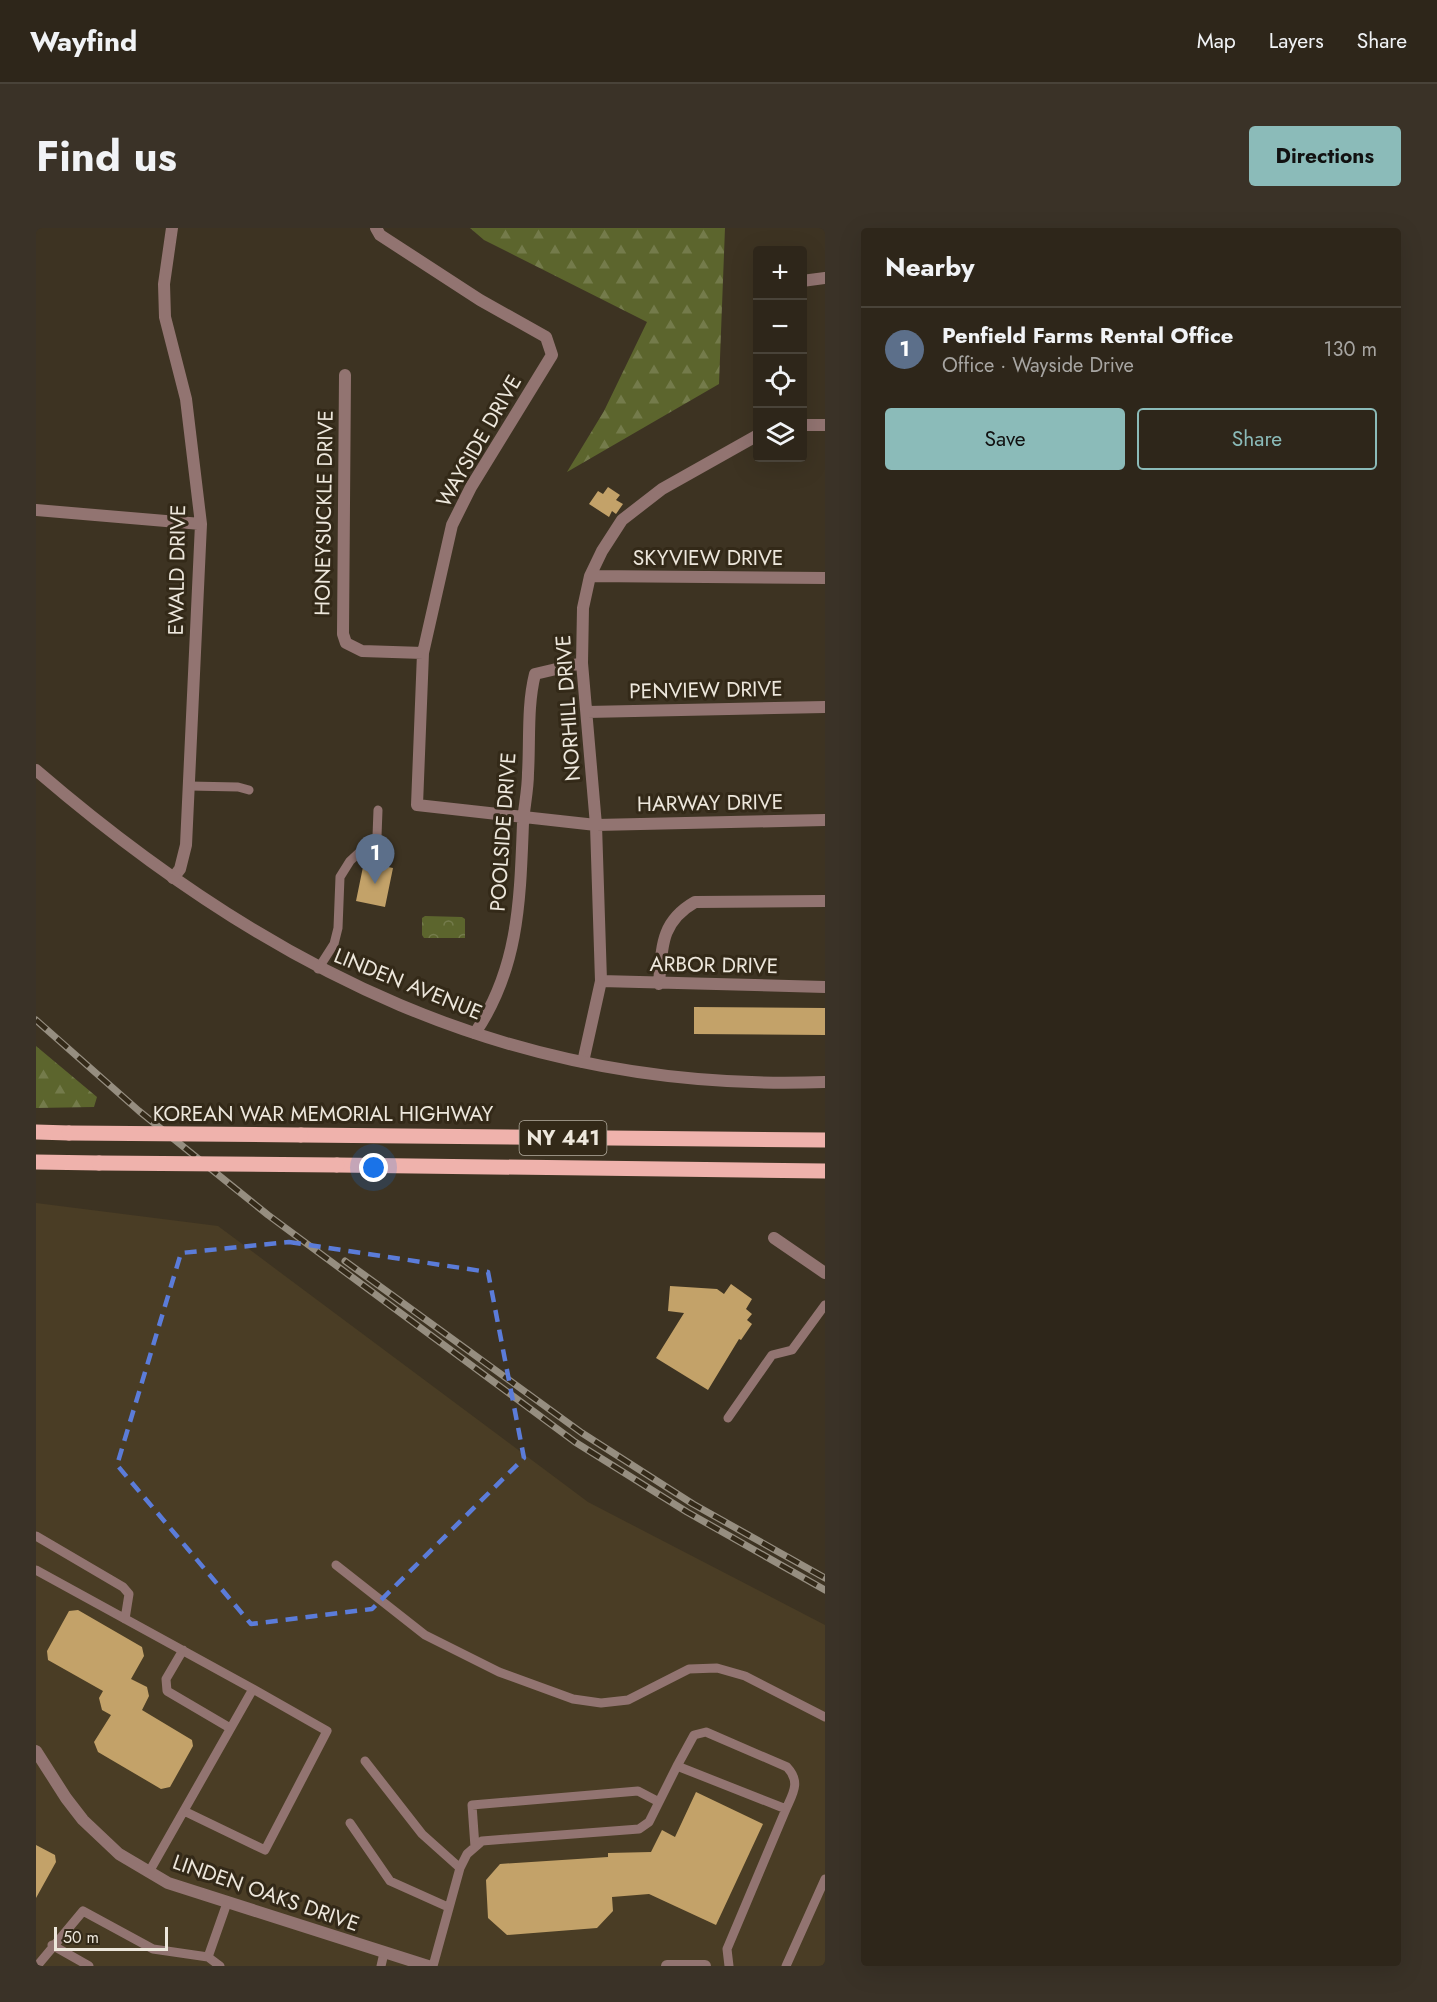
<!DOCTYPE html>
<html lang="en">
<head>
<meta charset="utf-8">
<style>
	:root { --surface:#2e261a; --page:#3a3227; --text:#f1f3f6; --muted:#a7a5a2; --line:#494339; --accent:#8bbbb9 }
	body { margin:0; font-family:Jost,sans-serif; background:var(--page); color:var(--text) }
	.controls { position:absolute; right:18px; top:18px; display:grid; overflow:hidden; border-radius:6px; box-shadow:0 6px 24px #0002 }
	.controls button { width:54px; height:54px; display:grid; place-items:center; padding:0; border:0; border-bottom:2px solid var(--line); background:var(--surface); color:var(--text); font:30px sans-serif }
	.scale { position:absolute; left:18px; bottom:15px; width:114px; box-sizing:border-box; padding-left:6px; border:3px solid #ede7dc; border-top:0; font-size:16px; line-height:21px; white-space:nowrap; color:#ede7dc; -webkit-text-stroke:4px #332918; paint-order:stroke }
	.you { position:absolute; left:338px; top:940px; width:21px; height:21px; margin:-15px; border:4px solid #fff; border-radius:50%; background:#1a73e8; box-shadow:0 0 0 9px #1a73e833 }
	.badge { display:grid; place-items:center; width:39px; height:39px; border-radius:50%; background:var(--accent); color:#fff; font-size:20px; font-weight:700 }
	.pin { position:absolute; translate:-50% -50px; filter:drop-shadow(0 2px 3px #0008) }
	.pin::after { content:''; position:absolute; top:32px; width:21px; height:18px; background:inherit; clip-path:polygon(0 0,100% 0,50% 100%) }
	.list { margin:0; padding:0; list-style:none }
	h2 { display:flex; justify-content:space-between; align-items:center; height:78px; margin:0; padding:0 24px; font-size:26px }
	h2 small { font-size:20px; font-weight:400; color:var(--muted) }
	.list li { display:grid; grid-template-columns:39px 1fr auto; gap:18px; align-items:center; box-sizing:border-box; height:84px; padding:0 24px; border-top:2px solid var(--line) }
	.list b { display:block; font-size:22px; white-space:nowrap }
	.list p { margin:0; font-size:20px; white-space:nowrap; color:var(--muted) }
	.list em { font-size:20px; font-style:normal; color:var(--muted) }
	.actions { display:flex; gap:12px; padding:18px 24px }
	.actions a { flex:1; padding:14px 0; border:2px solid var(--accent); border-radius:6px; text-align:center; font-size:21px; color:var(--accent) }
	.actions .main { background:var(--accent); color:#111 }
	.icon { flex:none; width:33px; height:33px; fill:none; stroke:currentColor; stroke-width:2; stroke-linecap:round; stroke-linejoin:round }
	.map { position:relative; flex:none; width:789px; height:1738px; overflow:hidden; border-radius:6px }
	header { display:flex; align-items:center; gap:36px; box-sizing:border-box; height:84px; padding:0 30px; background:var(--surface); border-bottom:2px solid var(--line) }
	header strong { font-size:28px }
	nav { display:flex; gap:33px; margin-inline-start:auto; font-size:21px }
	.intro { display:flex; align-items:center; justify-content:space-between; box-sizing:border-box; height:144px; padding:0 36px }
	h1 { margin:0; font-size:42px }
	.button { padding:15px 27px; border-radius:6px; background:var(--accent); color:#111; font-size:21px; font-weight:700 }
	main { display:flex; gap:36px; padding:0 36px }
	aside { flex:1; background:var(--surface); border-radius:6px; box-shadow:0 6px 24px #0002 }
	.map>svg:first-child { display:block }
</style>
</head>
<body>
<header>
<strong>Wayfind</strong>
<nav><a>Map</a><a>Layers</a><a>Share</a></nav>
</header>
<div class="intro"><h1>Find us</h1><a class="button">Directions</a></div>
<main>
<div class="map">
<svg width="789" height="1738" viewBox="0 0 789 1738">
	<defs>
		<pattern id="forest-firs" width="22" height="20" patternUnits="userSpaceOnUse" patternTransform="scale(1.5)"><rect width="22" height="20" fill="#5c652d"/><path d="M5 1l3.5 6h-7zM16 11l3.5 6h-7z" fill="#747b4b"/></pattern>
		<pattern id="park-crowns" width="20" height="18" patternUnits="userSpaceOnUse" patternTransform="scale(1.5)"><rect width="20" height="18" fill="#5c652d"/><path d="M2 6a3 3 0 1 1 6 0M12 15a3 3 0 1 1 6 0" fill="none" stroke="#747b4b"/></pattern>
	</defs>
	<rect width="100%" height="100%" fill="#3d3322"/>
	<path fill="#4a3d25" d="M0 975 182 998 552 1274 789 1397V1738H0Z"/>
	<path fill="url(#forest-firs)" d="M434 0H689L683 156 531 244 568 183 611 94 448 12Z
		M0 818 61 869 58 879 0 880Z"/>
	<path fill="url(#park-crowns)" d="M389 688 426 689 429 691V710H388L386 707V690Z"/>
	<path fill="#c3a269" d="M572 259 584 267 580 272 587 276 580 286 576 283 573 289 553 276 562 263 567 266Z
		M328 634 357 640 349 679 320 673Z
		M658 779 789 780V807L658 806Z
		M695 1056 716 1071 710 1081 716 1086 711 1092 716 1096 705 1112 703 1111 672 1162 620 1130 648 1085 632 1083 634 1058 681 1061 688 1066Z
		M42 1382 106 1419 108 1428 95 1451 111 1459 113 1468 106 1482 156 1512 157 1518 134 1559 125 1561 62 1524 58 1514 75 1487 66 1482 63 1470 67 1463 12 1432 11 1423 33 1383Z
		M660 1564 727 1596 680 1697 613 1666 576 1669 577 1683 561 1700 471 1707 452 1690 450 1652 464 1636 572 1629V1625L615 1624 626 1602 639 1609Z
		M0 1617 19 1627 20 1634 0 1670Z"/>
	<g fill="none" stroke-linecap="round" stroke-linejoin="round">
		<path stroke="#927471" stroke-width="9" d="M153 558 202 559 213 562
			M282 741 298 716 302 700 304 649 314 633 341 608 342 582
			M692 1190 736 1127 756 1122 789 1077
			M0 1308 87 1359 93 1366 89 1391
			M300 1337 389 1407 463 1444 537 1471 565 1475 592 1472 653 1441 681 1440 709 1448 789 1489
			M0 1342 217 1461
			M147 1422 130 1451 131 1463 194 1500
			M329 1533 386 1606 424 1640
			M641 1538 658 1507 670 1504 751 1539C765 1554 757 1565 750 1581
			M314 1595 354 1653 412 1679
			M439 1619 436 1577 602 1563 623 1574
			M113 1644 217 1461 291 1503 229 1622 148 1583
			M16 1717 53 1738
			M1 1738 47 1683 117 1721 172 1729
			M184 1738 172 1729 191 1675
			M345 1738 348 1725
			M397 1738 424 1640 431 1626 446 1613 603 1601 613 1594 641 1538 750 1581 691 1721 693 1738
			M750 1738 789 1651"/>
		<path stroke="#927471" stroke-width="12" d="M136 0 128 56 129 89 150 171 165 296 150 617 144 641 137 650
			M340 0 344 7 444 72 510 109 516 127 435 259 416 297 387 425 381 577 560 597 789 592
			M766 53 789 50
			M309 147 307 406 310 415 326 423 387 425
			M766 197H789
			M0 282 165 296
			M554 348 789 350
			M551 484 789 479
			M565 753 789 759
			M623 756C626 720 624 694 659 674L789 673
			M439 805C483 740 484 672 487 595 488 579 492 562 492 545 494 512 491 478 499 446L546 435
			M547 834 565 753 560 597 546 435 547 380 554 348 566 323 586 292 626 261 722 207
			M738 1010 789 1045
			M0 1523 30 1570 47 1592 83 1626 132 1655 392 1738
			M631 1738H669"/>
		<path stroke="#927471" stroke-width="12" d="M0 542C231 741 477 866 789 854"/>
		<path stroke="#efb2ac" stroke-width="15" d="M0 904 33 905
			M265 907 789 912
			M0 934 63 935
			M301 937 789 943"/>
		<g stroke="#968e80" stroke-width="7">
			<path id="rail" d="M0 792 103 883 232 987 539 1214 651 1284 789 1362
				M309 1033 546 1205 657 1276 789 1350"/>
		</g>
		<use href="#rail" stroke="#332918" stroke-width="4.5" stroke-dasharray="14" stroke-linecap="butt"/>
		<path stroke="#efb2ac" stroke-width="15" d="M33 905 265 907
			M63 935 301 937"/>
	</g>
	<path fill="none" stroke="#5b7cd9" stroke-width="4.5" stroke-dasharray="12 8" stroke-linejoin="round" d="M253 1014 452 1044 488 1230 336 1381 215 1396 81 1237 145 1025Z"/>
	<g text-anchor="middle" dominant-baseline="central" stroke-width="6" stroke-linejoin="round" paint-order="stroke">
		<rect fill="#332918" stroke="#b5aea1" stroke-width="1.5" x="483.5" y="893" width="87" height="34" rx="4.5"/>
		<g font-size="20" font-weight="bold" fill="#ede7dc">
			<text x="527" y="910">NY 441</text>
		</g>
		<g font-size="21" fill="#ede7dc" stroke="#332918">
			<text transform="translate(443 213) rotate(-60)">WAYSIDE DRIVE</text>
			<text transform="translate(288 285) rotate(-89)">HONEYSUCKLE DRIVE</text>
			<text x="672" y="330">SKYVIEW DRIVE</text>
			<text transform="translate(141 342) rotate(-89)">EWALD DRIVE</text>
			<text transform="translate(670 462) rotate(-1)">PENVIEW DRIVE</text>
			<text transform="translate(532 480) rotate(-94)">NORHILL DRIVE</text>
			<text transform="translate(674 575) rotate(-1)">HARWAY DRIVE</text>
			<text transform="translate(467 604) rotate(-86)">POOLSIDE DRIVE</text>
			<text transform="translate(678 737) rotate(1)">ARBOR DRIVE</text>
			<text transform="translate(372 756) rotate(22)">LINDEN AVENUE</text>
			<text x="287" y="886">KOREAN WAR MEMORIAL HIGHWAY</text>
			<text transform="translate(230 1665) rotate(19)">LINDEN OAKS DRIVE</text>
		</g>
	</g>
</svg>
<div class="controls">
<button>+</button>
<button>−</button>
<button><svg class="icon" aria-label="locate" viewBox="0 0 24 24"><circle cx="12" cy="12" r="6"/><path d="M12 2v4M12 18v4M2 12h4M18 12h4"/></svg></button>
<button><svg class="icon" aria-label="layers" viewBox="0 0 24 24"><path d="M12 4l9 5-9 5-9-5zM3 14l9 5 9-5"/></svg></button>
</div>
<div class="scale">50 m</div>
<div class="you"></div>
<div class="pin badge" style="left:339px;top:656px;background:#5c6f8a">1</div>
</div>
<aside>
<h2>Nearby<small></small></h2>
<ul class="list">
<li><span class="badge" style="background:#5c6f8a">1</span><div><b>Penfield Farms Rental Office</b><p>Office · Wayside Drive</p></div><em>130 m</em></li>
</ul>
<div class="actions"><a class="main">Save</a><a>Share</a></div>
</aside>
</main>
</body>
</html>
